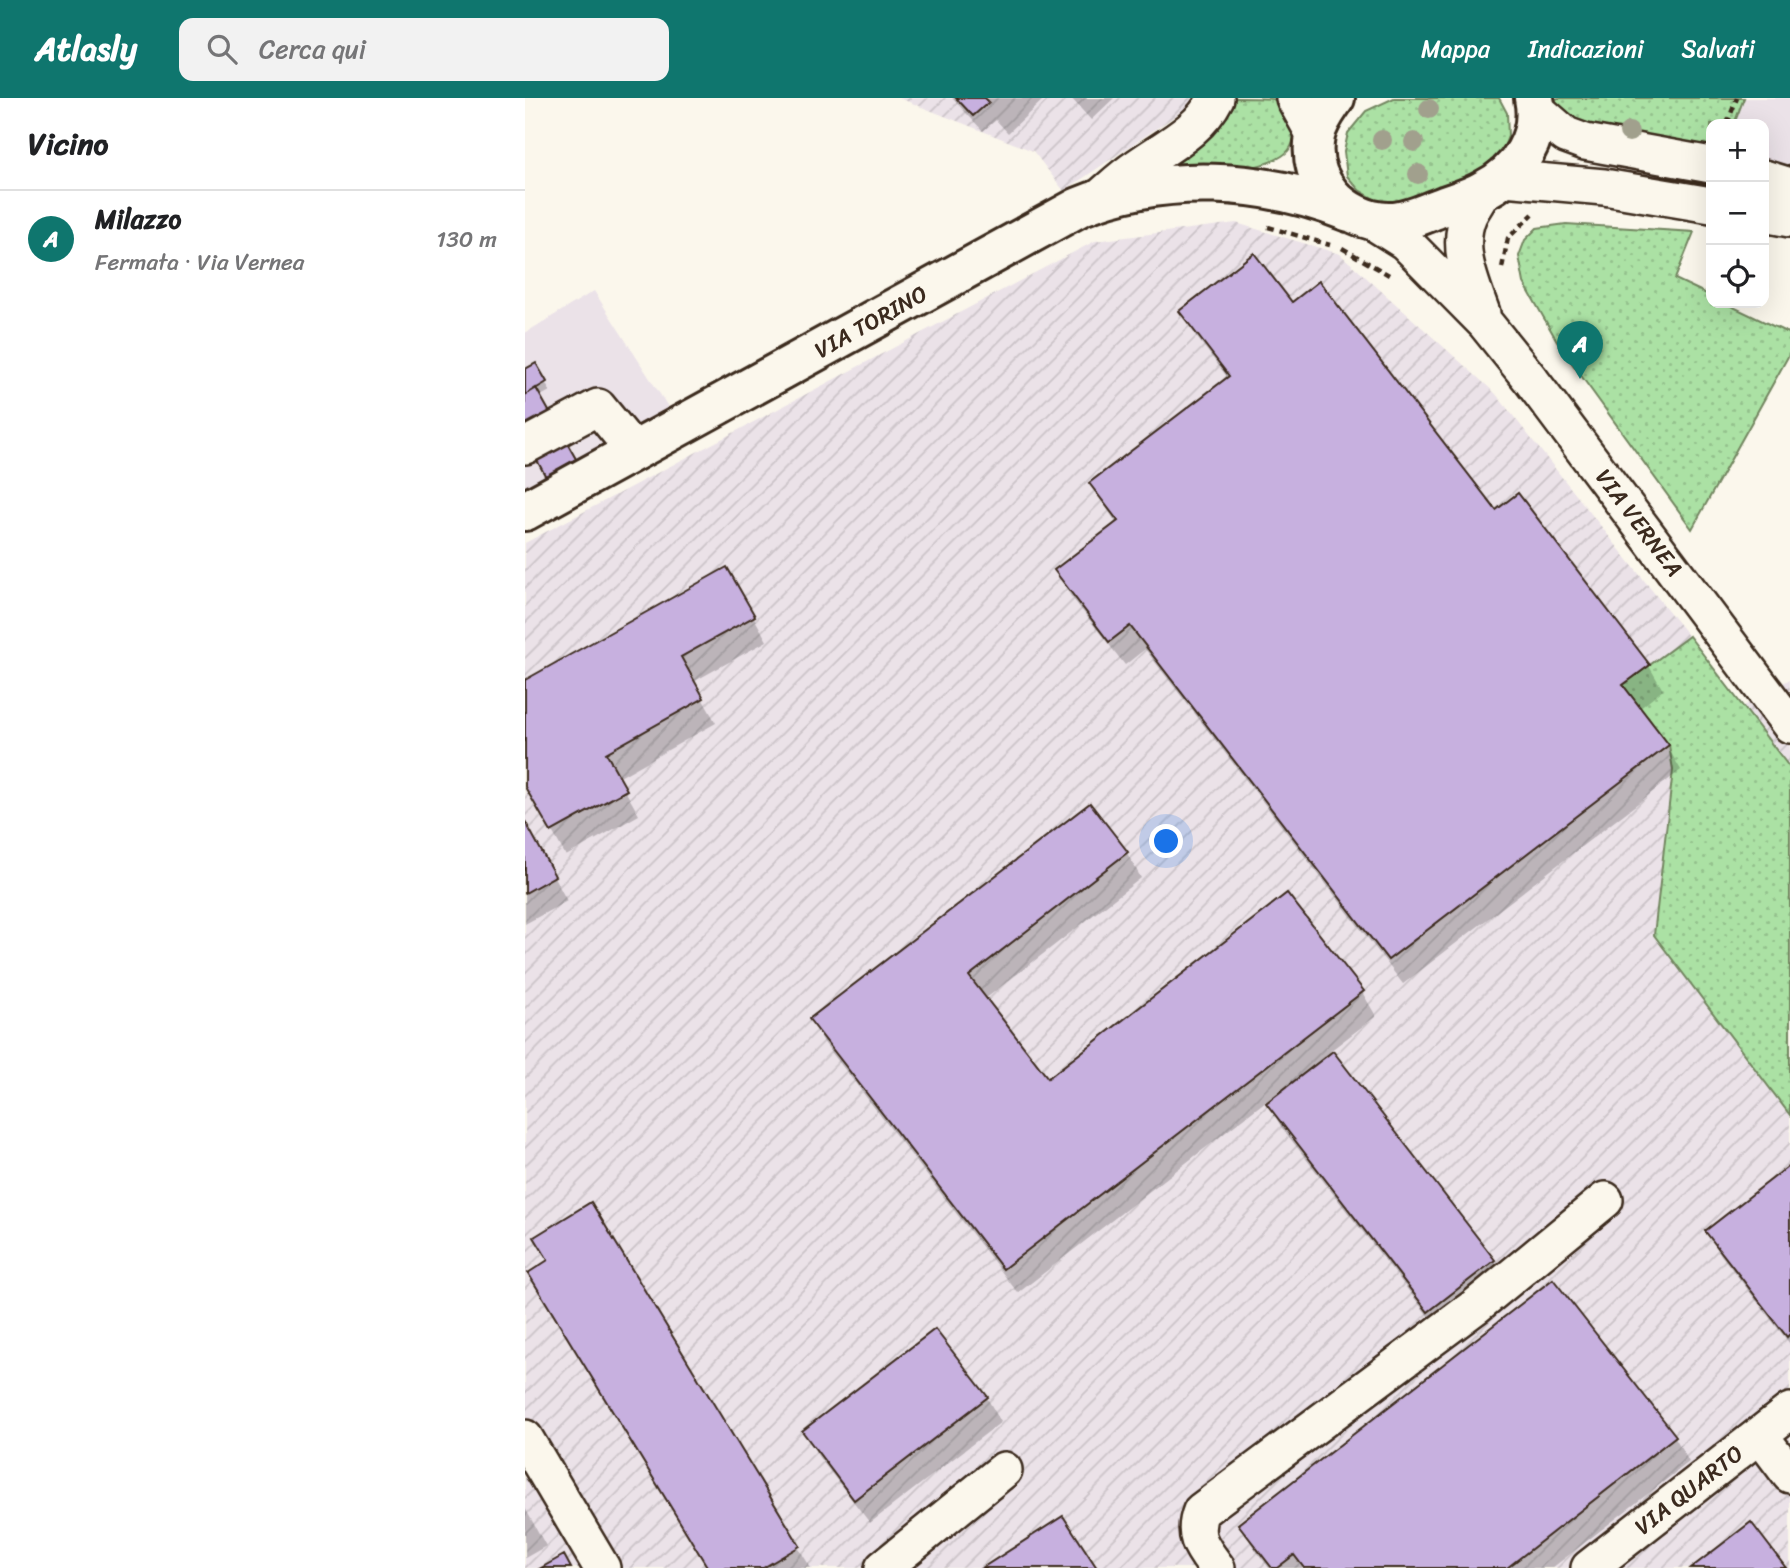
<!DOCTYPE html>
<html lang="it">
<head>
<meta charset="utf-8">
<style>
	:root { --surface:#fff; --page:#f2f2f2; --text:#202124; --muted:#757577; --line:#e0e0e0; --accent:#0f766e }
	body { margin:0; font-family:Sriracha,sans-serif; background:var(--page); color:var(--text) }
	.controls { position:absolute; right:21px; top:21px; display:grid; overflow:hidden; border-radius:14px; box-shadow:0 7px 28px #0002 }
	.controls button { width:63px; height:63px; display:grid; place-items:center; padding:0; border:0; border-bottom:2px solid var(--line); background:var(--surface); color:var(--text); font:35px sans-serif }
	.you { position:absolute; left:642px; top:744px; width:24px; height:24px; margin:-18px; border:5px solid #fff; border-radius:50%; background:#1a73e8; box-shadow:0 0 0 10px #1a73e833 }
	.badge { display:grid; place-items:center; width:46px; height:46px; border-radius:50%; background:var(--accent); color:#fff; font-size:23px; font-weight:700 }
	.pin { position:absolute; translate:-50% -58px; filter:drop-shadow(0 2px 4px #0008) }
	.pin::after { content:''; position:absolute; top:37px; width:24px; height:21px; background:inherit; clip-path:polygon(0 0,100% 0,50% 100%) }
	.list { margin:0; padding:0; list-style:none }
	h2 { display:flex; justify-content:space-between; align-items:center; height:91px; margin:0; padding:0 28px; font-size:30px }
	h2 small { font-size:23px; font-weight:400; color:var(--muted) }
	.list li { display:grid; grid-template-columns:46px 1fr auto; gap:21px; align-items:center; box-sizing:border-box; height:98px; padding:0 28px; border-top:2px solid var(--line) }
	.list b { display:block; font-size:26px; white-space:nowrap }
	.list p { margin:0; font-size:23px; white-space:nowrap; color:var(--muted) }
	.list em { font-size:23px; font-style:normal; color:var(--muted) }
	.icon { flex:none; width:38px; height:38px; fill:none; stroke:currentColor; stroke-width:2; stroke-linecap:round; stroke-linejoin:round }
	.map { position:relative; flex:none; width:1265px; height:1470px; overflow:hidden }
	header { display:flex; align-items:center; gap:42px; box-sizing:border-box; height:98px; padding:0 35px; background:var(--accent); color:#fff }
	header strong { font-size:33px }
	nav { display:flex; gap:38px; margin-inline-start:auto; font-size:24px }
	.search { width:490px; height:63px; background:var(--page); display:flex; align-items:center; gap:18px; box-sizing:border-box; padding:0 24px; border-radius:14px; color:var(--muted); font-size:26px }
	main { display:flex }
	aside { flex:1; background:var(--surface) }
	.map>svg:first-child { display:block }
</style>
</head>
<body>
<header>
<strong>Atlasly</strong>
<div class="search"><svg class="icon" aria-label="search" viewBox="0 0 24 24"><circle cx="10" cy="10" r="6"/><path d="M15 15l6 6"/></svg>Cerca qui</div>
<nav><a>Mappa</a><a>Indicazioni</a><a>Salvati</a></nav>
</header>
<main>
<aside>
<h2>Vicino<small></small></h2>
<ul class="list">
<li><span class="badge">A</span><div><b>Milazzo</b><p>Fermata · Via Vernea</p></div><em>130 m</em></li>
</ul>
</aside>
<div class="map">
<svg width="1265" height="1470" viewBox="0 0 1265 1470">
	<defs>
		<pattern id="industrial-furrows" width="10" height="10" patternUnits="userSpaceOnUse" patternTransform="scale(1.75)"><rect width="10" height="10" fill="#ebe2e8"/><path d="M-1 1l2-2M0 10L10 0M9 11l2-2" fill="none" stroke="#cac2c7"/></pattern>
		<pattern id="grass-dots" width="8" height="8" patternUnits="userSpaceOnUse" patternTransform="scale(1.75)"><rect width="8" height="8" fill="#abe1a4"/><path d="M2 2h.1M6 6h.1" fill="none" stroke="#94c18d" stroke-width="1.8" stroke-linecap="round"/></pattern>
	</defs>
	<rect width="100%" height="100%" fill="#fbf7ec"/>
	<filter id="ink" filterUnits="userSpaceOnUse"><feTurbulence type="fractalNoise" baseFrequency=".0143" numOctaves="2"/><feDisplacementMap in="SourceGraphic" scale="14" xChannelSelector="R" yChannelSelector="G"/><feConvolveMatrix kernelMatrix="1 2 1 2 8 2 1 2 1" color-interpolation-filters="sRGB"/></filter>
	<g filter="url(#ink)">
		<path fill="#ebe2e8" d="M1219 0H1265V71L1239 64V26H1209Z
			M69 193 147 315 0 399V235Z"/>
		<path fill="url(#industrial-furrows)" d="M374 0H672L669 5 539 93 508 53Z
			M711 125 815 156 970 295 1219 608 1265 581V1470H0V445L570 143Z"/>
		<path fill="url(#grass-dots)" stroke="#738661" stroke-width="2" d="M710 0C721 0 739 0 748 1 770 11 778 45 757 58 732 74 672 77 645 67 673 49 700 33 710 0Z
			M869 0H974L982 15 983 38 976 57 964 73 884 110 858 106 834 92 822 78 819 54 823 35 841 13Z
			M1033 0H1219L1209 26H1186V52L1052 28 1028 3Z
			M1041 126 1169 134 1150 181 1186 198V205H1200L1265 236V255L1167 431 1036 250 999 185 994 158 1000 142 1012 130Z
			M1164 538 1265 670V1017L1129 837 1148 672 1144 647 1098 587Z"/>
		<path fill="#0003" d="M427 0H520L483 35 471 22 458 33Z
			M546 0H589L566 22Z
			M766 207 1124 568 1138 592 1114 611 1142 648 1156 672 878 886 620 551 600 567 545 497 531 472 592 426 566 386 703 280 670 237 656 213Z
			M10 267 25 293 14 299 53 370 27 385 0 337V273Z
			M202 471 242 543 168 584 191 625 93 680 114 717 41 758 0 685V584Z
			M565 707 602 755 616 780 460 901 523 982 837 894 851 918 805 953 969 1163 983 1187 918 1237 757 1030 741 1003 493 1195 300 946 286 922Z
			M0 725 42 803 0 826Z
			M1265 1070V1246L1196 1157 1182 1133Z
			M1027 1183 1150 1339 1164 1364 1027 1470H744L729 1450 715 1426Z
			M410 1233 462 1300 476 1324 345 1425 293 1358 279 1333Z
			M0 1410 21 1448 0 1460Z
			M273 1449 286 1470H184Z"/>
		<path fill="#c7b0df" stroke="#3b2a1e" stroke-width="2" d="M431 0H460L464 4 448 18Z
			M729 155 767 204 794 183 971 412 993 395 1125 567 1098 587 1144 647 863 862 605 528 584 544 529 472 593 423 564 385 704 278 654 213Z
			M11 265 22 284 0 297V271Z
			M11 290 51 361 21 379 0 340V297Z
			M202 469 230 518 156 559 179 600 81 655 102 692 26 734 0 689V582Z
			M565 705 603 754 444 878 523 980 762 795 839 893 478 1171 284 921Z
			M0 723 30 778 0 795Z
			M808 953 970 1162 903 1214 741 1005Z
			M1265 1067V1236L1262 1239 1180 1133Z
			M66 1104 275 1448 238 1470H183L3 1175 23 1162 9 1139Z
			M1028 1181 1151 1338 982 1470H779L769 1457 752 1470H747L713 1426Z
			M410 1231 463 1299 329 1402 277 1333Z
			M538 1418 572 1470H457Z
			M1226 1424 1261 1470H1166Z
			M39 1457 46 1470H16Z"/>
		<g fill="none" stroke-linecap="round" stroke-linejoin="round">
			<g stroke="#3b2a1e" stroke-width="40">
				<path id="minor" d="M769 0 790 38
					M1011 11 1041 37 1060 44 1186 67
					M979 80 1079 89 1186 107
					M1239 80 1265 88
					M573 101C586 90 598 78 612 69 641 48 674 34 691 0
					M1239 116 1265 121
					M845 122 880 144 960 225 1006 282 1265 627
					M957 215C946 184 930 149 944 117 948 109 954 101 958 93
					M0 348 73 309 110 354
					M1235 1337 1265 1377
					M0 1340 77 1470
					M358 1470 479 1372
					M692 1470C677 1450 666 1438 676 1413L951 1208 1080 1102
					M1064 1470 1265 1313"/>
			</g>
			<g stroke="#3b2a1e" stroke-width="44">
				<path id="major" d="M810 0C802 12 793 23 790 38 781 83 818 123 863 124 880 125 898 116 914 110 929 104 946 100 959 92 994 74 1017 39 1009 0
					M0 413 554 109C639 74 740 80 824 114"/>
			</g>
			<path stroke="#3b2a1e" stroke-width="4.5" stroke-dasharray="7 5" stroke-linecap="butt" d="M1202 26 1212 0
				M743 129 805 147
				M817 150 864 177
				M977 170 983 140 1008 116"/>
			<use href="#minor" stroke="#fbf7ec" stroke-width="35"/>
			<use href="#major" stroke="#fbf7ec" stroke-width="38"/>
		</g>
		<g fill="#a1a08d">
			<circle cx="904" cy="11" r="10"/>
			<circle cx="1104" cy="34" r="10"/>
			<circle cx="857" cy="42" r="10"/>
			<circle cx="889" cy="44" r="10"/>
			<circle cx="893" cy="76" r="10"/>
		</g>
	</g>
	<g text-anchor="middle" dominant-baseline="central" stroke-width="6" stroke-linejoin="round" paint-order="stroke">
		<g font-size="23" fill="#3b2a1e" stroke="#fbf7ec">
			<text transform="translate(346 224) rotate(-29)">VIA TORINO</text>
			<text transform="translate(1114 425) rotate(53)">VIA VERNEA</text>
			<text transform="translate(1164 1392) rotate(-38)">VIA QUARTO</text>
		</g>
	</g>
</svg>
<div class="controls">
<button>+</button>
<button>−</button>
<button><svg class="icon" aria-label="locate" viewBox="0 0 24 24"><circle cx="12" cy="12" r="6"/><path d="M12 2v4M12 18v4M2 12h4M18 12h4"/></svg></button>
</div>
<div class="you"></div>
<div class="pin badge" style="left:1055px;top:281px">A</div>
</div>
</main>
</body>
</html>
